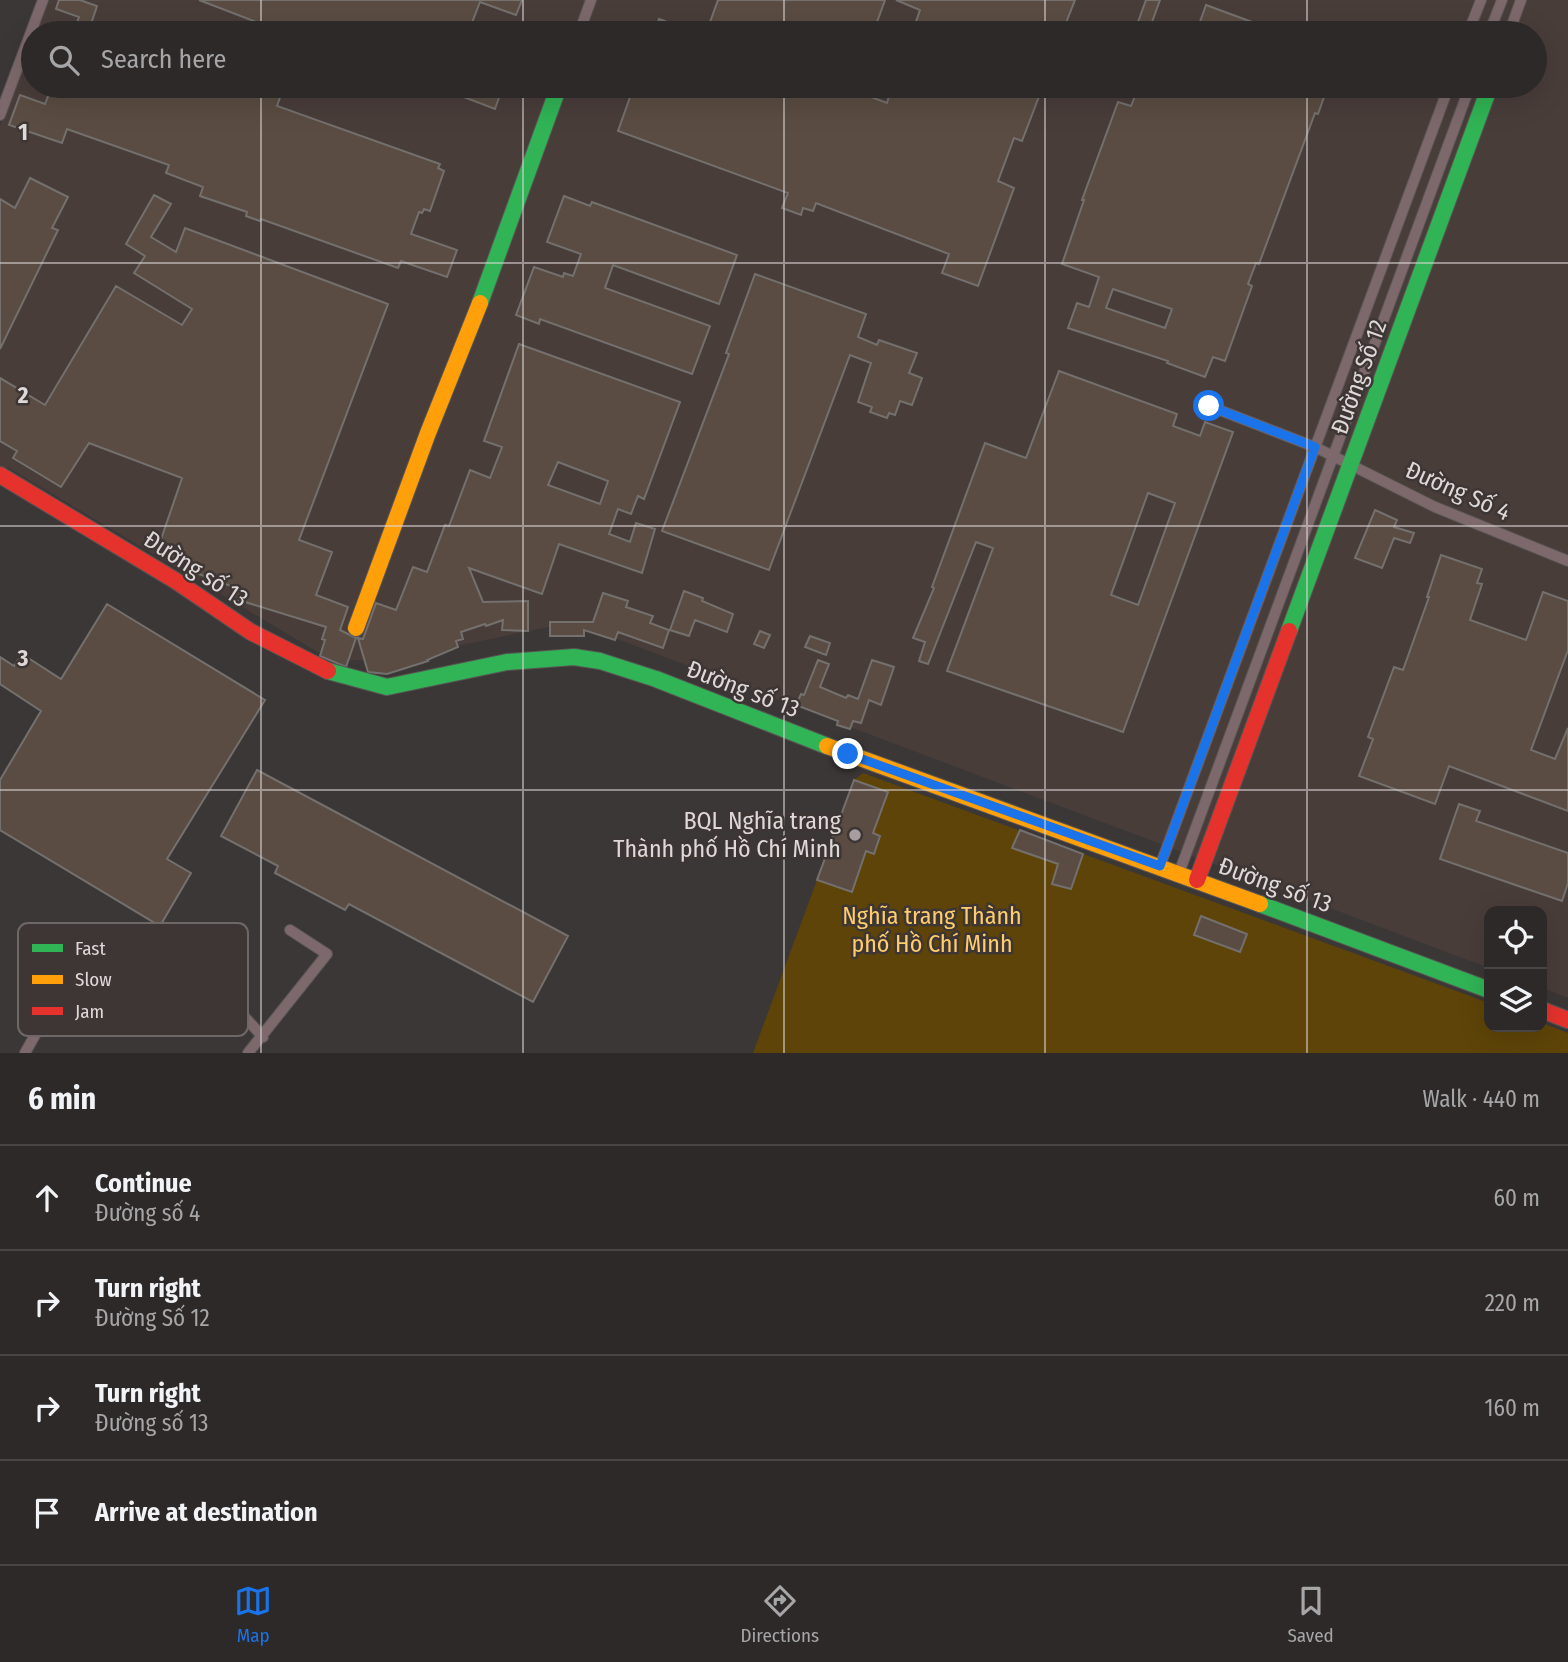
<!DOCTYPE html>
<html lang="en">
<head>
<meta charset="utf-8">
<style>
	:root { --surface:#2c2928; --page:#343130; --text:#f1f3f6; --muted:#a6a6a8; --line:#484545; --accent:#1a73e8 }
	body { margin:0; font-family:"Fira Sans Condensed",sans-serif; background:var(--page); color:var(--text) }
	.controls { position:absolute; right:21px; bottom:21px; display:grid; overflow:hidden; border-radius:14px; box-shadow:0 7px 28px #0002 }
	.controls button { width:63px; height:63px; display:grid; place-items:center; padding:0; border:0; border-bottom:2px solid var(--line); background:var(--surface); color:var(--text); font:35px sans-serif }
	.stop { position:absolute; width:21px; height:21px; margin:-16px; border:5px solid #1a73e8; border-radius:50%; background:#fff }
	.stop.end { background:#1a73e8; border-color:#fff; box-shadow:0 2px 7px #0008 }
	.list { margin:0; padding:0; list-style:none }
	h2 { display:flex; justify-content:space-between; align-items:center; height:91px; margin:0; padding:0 28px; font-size:30px }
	h2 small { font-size:23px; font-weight:400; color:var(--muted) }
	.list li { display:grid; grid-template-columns:46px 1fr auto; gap:21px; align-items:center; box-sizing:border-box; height:105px; padding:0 28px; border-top:2px solid var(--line) }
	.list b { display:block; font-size:26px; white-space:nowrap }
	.list p { margin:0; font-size:23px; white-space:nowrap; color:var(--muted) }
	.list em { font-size:23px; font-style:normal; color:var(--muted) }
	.icon { flex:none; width:38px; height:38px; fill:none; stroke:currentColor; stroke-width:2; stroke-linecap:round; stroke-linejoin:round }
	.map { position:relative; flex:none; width:1568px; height:1053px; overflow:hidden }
	.search { position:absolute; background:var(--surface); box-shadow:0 7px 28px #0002; left:21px; right:21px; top:21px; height:77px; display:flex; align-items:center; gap:18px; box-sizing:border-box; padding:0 24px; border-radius:38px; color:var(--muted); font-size:26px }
	.sheet { height:511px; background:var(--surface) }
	nav { display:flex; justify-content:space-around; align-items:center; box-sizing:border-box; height:98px; border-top:2px solid var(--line); background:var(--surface); font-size:19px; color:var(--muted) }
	nav a { display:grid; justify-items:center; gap:4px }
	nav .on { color:var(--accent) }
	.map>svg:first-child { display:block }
</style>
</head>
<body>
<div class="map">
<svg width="1568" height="1053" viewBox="0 0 1568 1053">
	<rect width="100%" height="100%" fill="#3b3736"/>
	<path fill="#493d3a" d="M49 0H1568V998L1542 988V911H1489V968L604 634 553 626 394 659 333 661 7 467 0 479V126L33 42V86H1535V33H37Z"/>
	<path fill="#5e4408" d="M863 773 1489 1003V1027H1542V1023L1568 1033V1053H753L854 780Z"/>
	<path fill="#5a4c42" stroke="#73706e" stroke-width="2" fill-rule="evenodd" d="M59 0H80L97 6 88 33H73L79 17 56 9Z
		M199 0H522L516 15 480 2 468 33H285Z
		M718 0H885L873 33H706Z
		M896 0H1075L1062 33H982L968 28 967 33H912L920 10Z
		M1146 0H1160L1152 22 1177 33H1134Z
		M1206 5 1279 32 1278 33H1196Z
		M659 19 694 32V33H654Z
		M52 86H284L277 106 440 164 438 168 444 171 430 211 424 209 422 213 419 212 411 234 457 250 447 277 401 261 398 268 261 219 260 221 246 216 247 212 200 196 203 187 166 173 169 165 67 129 62 143 9 125 20 95 45 104Z
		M435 86H503L495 109Z
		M634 86H842L887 103 892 86H1043L1022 141 1014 138 998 181 1014 188 978 286 942 273 949 254 816 203 813 211 803 208 801 215 782 208 788 193 618 131Z
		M1139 86H1328L1318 114 1315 113 1259 264 1256 263 1248 284 1252 286 1225 361 1213 357 1205 377 1167 363 1168 361 1068 328 1077 303 1089 307 1099 277 1062 264 1084 200H1082L1118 102 1131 106ZM1113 289 1172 309 1165 328 1106 308Z
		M30 178 68 197 52 228 58 230 0 349V199L15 208Z
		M154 195 171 204 151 237 176 252 185 228 388 304 299 540 332 552 316 595 348 607 340 630 356 638 346 667 320 656 325 640 322 639 326 627 232 598 236 588 196 573 199 565 157 551 182 478 89 443 61 487 13 458 17 451 0 441V378L45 405 116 286 182 325 192 309 134 273 145 256 126 244Z
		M564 196 590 206 592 202 737 255 719 304 613 265 605 288 710 326 692 374 540 319 539 324 516 315 534 267 563 277 564 273 573 276 581 254 547 242Z
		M755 274 866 314 858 337 877 345 879 340 917 353 909 373 922 378 912 405 900 401 895 415 889 413 887 418 870 412 872 407 858 402 871 363 850 355 769 570 662 531 729 354 726 353Z
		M519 344 680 402 644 499 638 496 631 514 618 509 609 534 630 542 636 523 655 529 642 573 559 544 542 594 469 568 483 602 528 601V631L502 630 503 620 486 626 485 624 461 632 463 639 456 641 458 647 427 660 428 661 387 674 368 672 358 638 363 639 376 603 396 610 413 567 427 572 445 525 449 526 470 470 490 478 502 447 484 441ZM558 462 608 481 600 504 548 485Z
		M1059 371 1177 414 1173 426 1200 436 1205 422 1233 432 1123 732 947 671 993 548 976 542 928 664 919 661 925 642 913 638 934 588 932 587 985 443 1026 458ZM1148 493 1175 503 1138 605 1111 595Z
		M1375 510 1397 520 1394 527 1414 533 1410 543 1394 538 1382 568 1355 558Z
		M1441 555 1482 569 1477 583 1482 584 1470 620 1526 640 1543 592 1568 601V650L1531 750 1555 759 1568 728V811L1449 766 1435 804 1359 776 1373 739 1368 737 1394 667 1403 670 1429 597H1427Z
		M684 591 703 598 702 601 733 614 727 632 695 620 689 636 670 630Z
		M603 593 628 601 626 607 653 616 650 623 669 630 663 648 618 632 615 640 584 630V636H550V622H593Z
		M107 604 265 700 167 859 191 873 160 926 0 830V780L41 711 0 684V657L14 666 22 654 61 679Z
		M760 631 770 635 764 648 754 644Z
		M810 636 830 643 826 655 805 647Z
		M818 660 829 664 820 687 846 698 848 695 858 699 872 660 894 667 881 705 869 700 861 723 853 721 850 729 837 725 838 721 796 705 801 694 804 695Z
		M257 770 568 936 533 1002 349 904 345 910 275 873 278 866 221 836Z
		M854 780 888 792 873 833 880 836 874 854 866 851 852 892 817 880Z
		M1459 804 1480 811 1476 821 1568 853V883L1562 901 1440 859Z
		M1020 830 1083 854 1071 889 1052 884 1058 864 1012 848Z
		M1201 916 1247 934 1240 952 1194 935Z"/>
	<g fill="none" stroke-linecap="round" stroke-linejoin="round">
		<g stroke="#585554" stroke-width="12">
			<path id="street" d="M579 33 591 0
				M1468 33 1481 0
				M1489 33 1502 0
				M1509 33 1521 0
				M0 115 43 0
				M1209 406 1315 447 1435 507 1568 561
				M1160 866 1449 86
				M1179 873 1470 86
				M228 999 263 1037
				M25 1053 53 1003
				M248 1053 327 954 290 930"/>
		</g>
		<g stroke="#585554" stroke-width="18">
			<path id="fast" d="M480 303 559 86
				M1289 631 1490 86
				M328 671 387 687 507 662 574 657 600 661 656 679 827 746
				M1260 904 1489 990"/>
		</g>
		<g stroke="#585554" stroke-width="18">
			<path id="slow" d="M356 628 428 433 480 303
				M827 746 1260 904"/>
		</g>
		<g stroke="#585554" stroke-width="18">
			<path id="jam" d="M0 475 176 581 251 632 328 671
				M1197 880 1289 631
				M1542 1010 1568 1020"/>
		</g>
		<use href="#street" stroke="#7d696c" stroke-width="10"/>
		<use href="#fast" stroke="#30b455" stroke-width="16"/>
		<use href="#slow" stroke="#ff9f0a" stroke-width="16"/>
		<use href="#jam" stroke="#e5322d" stroke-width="16"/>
	</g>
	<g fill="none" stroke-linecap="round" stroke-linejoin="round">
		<path stroke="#1a73e8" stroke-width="9" d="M848 754 1160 866 1315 447 1209 406"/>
	</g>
	<path fill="none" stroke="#ded9d8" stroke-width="2" stroke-opacity="0.55" d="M261 0V33M523 0V33M784 0V33M1045 0V33M1307 0V33M261 86V1053M523 86V1053M784 86V1053M1045 86V1053M1307 86V1053M0 263H1568M0 526H1568M0 790H1568"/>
	<circle fill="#a5a09f" stroke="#3d3634" stroke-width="2.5" cx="855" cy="835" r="7"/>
	<g text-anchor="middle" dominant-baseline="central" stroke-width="5" stroke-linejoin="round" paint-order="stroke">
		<g font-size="24" fill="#ded9d8" stroke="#3d3634">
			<text transform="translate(1359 377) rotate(-70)">Đường Số 12</text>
			<text transform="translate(1458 491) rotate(24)">Đường Số 4</text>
			<text transform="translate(196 569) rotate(33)">Đường số 13</text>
			<text transform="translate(743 689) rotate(21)">Đường số 13</text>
			<text transform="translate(1275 885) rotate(20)">Đường số 13</text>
		</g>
		<g font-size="24" fill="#ded9d8" stroke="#3d3634" text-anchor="end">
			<text x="841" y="821">BQL Nghĩa trang<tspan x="841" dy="28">Thành phố Hồ Chí Minh</tspan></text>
		</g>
		<g font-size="24" fill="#ffcc6b" stroke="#3d3634">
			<text x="932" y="916">Nghĩa trang Thành<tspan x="932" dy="28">phố Hồ Chí Minh</tspan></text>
		</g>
	</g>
	<rect x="18" y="923" width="230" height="113" rx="10" fill="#3d3634" stroke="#6d6765" stroke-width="2"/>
	<rect x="32" y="944" width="31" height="8" fill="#30b455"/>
	<rect x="32" y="975" width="31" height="9" fill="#ff9f0a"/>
	<rect x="32" y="1007" width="31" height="8" fill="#e5322d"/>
	<g font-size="19" fill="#ded9d8">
		<text x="75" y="955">Fast</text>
		<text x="75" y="986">Slow</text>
		<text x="75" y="1018">Jam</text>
	</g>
	<g font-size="23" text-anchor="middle" font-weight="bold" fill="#ded9d8" stroke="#3d3634" stroke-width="5" stroke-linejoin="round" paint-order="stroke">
		<text x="23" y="140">1</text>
		<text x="23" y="403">2</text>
		<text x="23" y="666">3</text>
	</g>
</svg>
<div class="controls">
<button><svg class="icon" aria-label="locate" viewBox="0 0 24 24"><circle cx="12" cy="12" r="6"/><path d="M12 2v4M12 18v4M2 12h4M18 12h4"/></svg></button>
<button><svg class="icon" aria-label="layers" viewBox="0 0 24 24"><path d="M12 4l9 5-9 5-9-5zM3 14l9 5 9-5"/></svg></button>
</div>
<div class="stop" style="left:1209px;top:406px"></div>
<div class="stop end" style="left:848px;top:754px"></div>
<div class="search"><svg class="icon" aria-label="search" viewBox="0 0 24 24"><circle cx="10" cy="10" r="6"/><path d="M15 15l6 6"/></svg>Search here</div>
</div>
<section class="sheet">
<h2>6 min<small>Walk · 440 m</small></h2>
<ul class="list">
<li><svg class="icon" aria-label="ahead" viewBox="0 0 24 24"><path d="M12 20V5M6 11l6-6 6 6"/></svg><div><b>Continue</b><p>Đường số 4</p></div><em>60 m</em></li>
<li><svg class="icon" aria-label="right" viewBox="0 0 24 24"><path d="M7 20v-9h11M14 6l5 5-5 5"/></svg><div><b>Turn right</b><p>Đường Số 12</p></div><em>220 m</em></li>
<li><svg class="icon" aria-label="right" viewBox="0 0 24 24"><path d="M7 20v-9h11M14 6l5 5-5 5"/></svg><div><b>Turn right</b><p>Đường số 13</p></div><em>160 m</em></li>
<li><svg class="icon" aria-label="arrive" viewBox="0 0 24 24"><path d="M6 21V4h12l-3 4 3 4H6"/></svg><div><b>Arrive at destination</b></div></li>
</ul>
</section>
<nav>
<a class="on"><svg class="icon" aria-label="map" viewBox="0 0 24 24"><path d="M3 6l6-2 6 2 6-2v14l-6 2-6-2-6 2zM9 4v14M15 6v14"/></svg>Map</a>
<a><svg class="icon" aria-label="directions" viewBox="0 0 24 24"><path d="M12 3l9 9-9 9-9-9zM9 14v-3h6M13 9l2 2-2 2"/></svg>Directions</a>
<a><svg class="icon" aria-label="saved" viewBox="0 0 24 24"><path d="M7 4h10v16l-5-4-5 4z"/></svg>Saved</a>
</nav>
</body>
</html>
